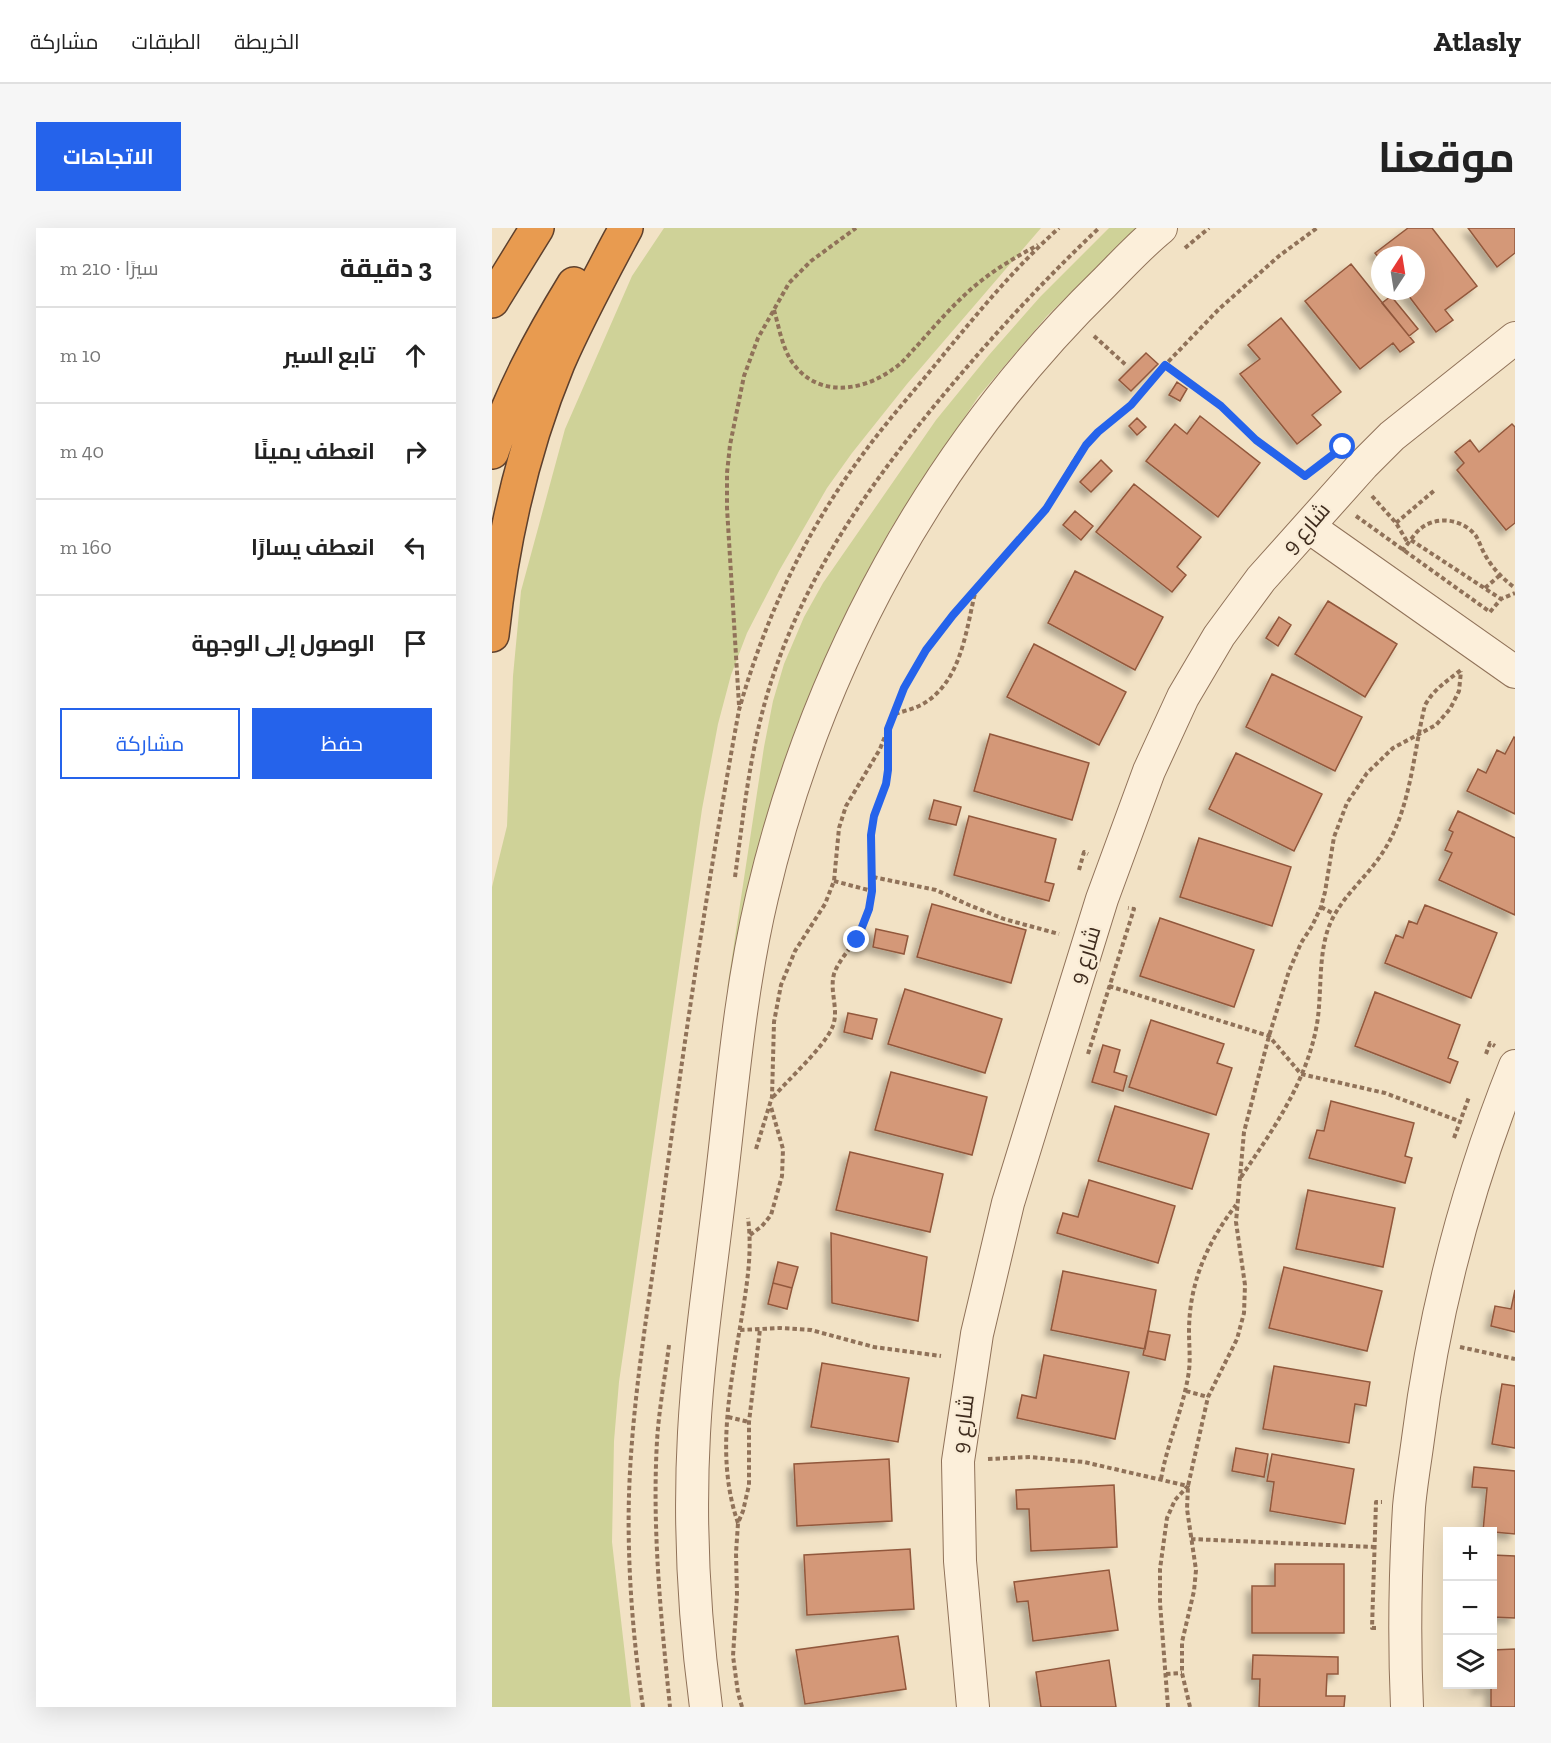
<!DOCTYPE html>
<html lang="ar">
<head>
<meta charset="utf-8">
<style>
	:root { --surface:#fff; --page:#f6f6f6; --text:#222; --muted:#767676; --line:#e0e0e0; --accent:#2563eb }
	body { margin:0; font-family:"Zilla Slab",Cairo,serif; background:var(--page); color:var(--text); direction:rtl }
	.controls { position:absolute; right:18px; bottom:18px; display:grid; overflow:hidden; border-radius:0px; box-shadow:0 6px 24px #0002 }
	.controls button { width:54px; height:54px; display:grid; place-items:center; padding:0; border:0; border-bottom:2px solid var(--line); background:var(--surface); color:var(--text); font:30px sans-serif }
	.compass { position:absolute; left:879px; top:18px; width:54px; height:54px; border-radius:50%; background:var(--surface); box-shadow:0 6px 24px #0002; rotate:12deg }
	.stop { position:absolute; width:18px; height:18px; margin:-14px; border:4px solid #2563eb; border-radius:50%; background:#fff }
	.stop.end { background:#2563eb; border-color:#fff; box-shadow:0 2px 6px #0008 }
	.list { margin:0; padding:0; list-style:none }
	h2 { display:flex; justify-content:space-between; align-items:center; height:78px; margin:0; padding:0 24px; font-size:26px }
	h2 small { font-size:20px; font-weight:400; color:var(--muted) }
	.list li { display:grid; grid-template-columns:39px 1fr auto; gap:18px; align-items:center; box-sizing:border-box; height:96px; padding:0 24px; border-top:2px solid var(--line) }
	.list b { display:block; font-size:22px; white-space:nowrap }
	.list em { font-size:20px; font-style:normal; color:var(--muted) }
	.actions { display:flex; gap:12px; padding:18px 24px }
	.actions a { flex:1; padding:14px 0; border:2px solid var(--accent); border-radius:0px; text-align:center; font-size:21px; color:var(--accent) }
	.actions .main { background:var(--accent); color:#fff }
	.icon { flex:none; width:33px; height:33px; fill:none; stroke:currentColor; stroke-width:2; stroke-linecap:round; stroke-linejoin:round }
	.map { position:relative; flex:none; width:1023px; height:1479px; overflow:hidden; direction:ltr; border-radius:0px }
	header { display:flex; align-items:center; gap:36px; box-sizing:border-box; height:84px; padding:0 30px; background:var(--surface); border-bottom:2px solid var(--line) }
	header strong { font-size:28px }
	nav { display:flex; gap:33px; margin-inline-start:auto; font-size:21px }
	.intro { display:flex; align-items:center; justify-content:space-between; box-sizing:border-box; height:144px; padding:0 36px }
	h1 { margin:0; font-size:42px }
	.button { padding:15px 27px; border-radius:0px; background:var(--accent); color:#fff; font-size:21px; font-weight:700 }
	main { display:flex; gap:36px; padding:0 36px }
	aside { flex:1; background:var(--surface); border-radius:0px; box-shadow:0 6px 24px #0002 }
	.map>svg:first-child { display:block }
</style>
</head>
<body>
<header>
<strong>Atlasly</strong>
<nav><a>الخريطة</a><a>الطبقات</a><a>مشاركة</a></nav>
</header>
<div class="intro"><h1>موقعنا</h1><a class="button">الاتجاهات</a></div>
<main>
<div class="map">
<svg width="1023" height="1479" viewBox="0 0 1023 1479">
	<defs>
		<filter id="shadow"><feDropShadow dx="-5.5" dy="5.5" stdDeviation="3" flood-color="#0004"/></filter>
	</defs>
	<rect width="100%" height="100%" fill="#f2e2c5"/>
	<path fill="#cfd298" d="M172 0H549L415 156 360 225 335 260 287 343 255 405 239 447 226 496 210 581 127 1154 122 1213 120 1314 139 1479H0V659L15 598 21 448 29 363 73 201 140 48Z
		M617 0H645L555 88 486 169 398 302 368 358 324 451 299 516 269 622 246 728 235 762 272 519 281 473 292 436 312 389 331 355 444 192 497 127 548 69Z"/>
	<path fill="#d49878" stroke="#92583c" stroke-width="1.5" filter="url(#shadow)" d="M916 0H940L985 58 953 82 961 92 944 104 913 63H924V27H888V31L883 25Z
		M976 0H1023V25L1005 39Z
		M859 36 922 114 908 124 901 115 868 141 813 73Z
		M899 68 926 101 917 108 890 75Z
		M789 90 849 164 820 187 829 197 805 216 748 146 768 131 756 117Z
		M654 125 666 136 639 163 627 152Z
		M685 154 695 161 688 173 677 167Z
		M708 188 768 235 726 289 654 233 683 196 695 206Z
		M645 190 654 199 645 207 637 198Z
		M1020 196 1023 199V295L1014 302 965 242 972 235 963 224 978 212 987 224Z
		M609 232 620 243 599 264 588 254Z
		M642 256 709 309 685 339 694 347 680 364 604 304Z
		M583 283 601 298 589 312 571 297Z
		M583 343 671 389 643 442 556 395Z
		M836 373 905 416 873 469 803 426Z
		M787 389 799 397 786 418 774 410Z
		M542 416 634 464 607 517 515 469Z
		M780 446 870 489 843 543 754 499Z
		M498 506 597 535 580 592 482 563Z
		M1022 509 1023 510V586L975 563 986 541 994 545 1005 522 1013 526Z
		M744 525 830 566 802 623 717 581Z
		M442 572 469 579 464 597 437 591Z
		M966 583 1023 610V687L947 652 960 625 953 622 961 604 957 602Z
		M477 588 564 611 553 654 562 656 557 673 462 647Z
		M707 610 799 639 780 698 688 669Z
		M440 676 534 702 519 755 425 729Z
		M933 677 1005 705 979 770 893 735 904 707 911 710 917 693 925 696Z
		M668 690 762 722 742 779 648 748Z
		M384 701 416 708 412 726 381 719Z
		M413 761 510 791 493 845 396 816Z
		M883 764 968 797 956 830 966 834 958 855 863 818Z
		M356 785 385 791 380 811 352 804Z
		M659 792 732 816 725 835 740 840 724 887 637 859Z
		M611 817 628 822 622 844 635 848 631 863 600 854Z
		M399 844 495 869 480 927 383 902Z
		M839 873 922 895 913 928 920 930 913 955 817 930 825 902 832 903Z
		M623 878 717 906 700 961 606 933Z
		M358 924 451 946 438 1004 344 982Z
		M597 952 683 978 666 1035 565 1005 571 985 586 989Z
		M816 962 903 980 891 1039 804 1021Z
		M339 1005 435 1029 426 1093 340 1075Z
		M286 1034 306 1039 300 1060 281 1055Z
		M792 1039 890 1063 875 1123 777 1100Z
		M571 1043 664 1062 653 1121 559 1102Z
		M281 1055 300 1060 295 1081 276 1076Z
		M1023 1062V1104L999 1098 1003 1078 1019 1081Z
		M656 1103 678 1107 673 1132 651 1127Z
		M552 1127 637 1144 623 1211 525 1190 530 1167 544 1170Z
		M330 1135 417 1150 406 1214 319 1199Z
		M782 1138 878 1154 874 1178 863 1176 857 1215 771 1201Z
		M1010 1156 1023 1158V1220L1000 1216Z
		M744 1220 776 1226 772 1249 740 1243Z
		M780 1226 862 1241 853 1296 778 1283 782 1254 775 1253Z
		M397 1231 400 1293 305 1298 302 1236Z
		M982 1239 1023 1243V1306L991 1303 995 1260 980 1259Z
		M622 1257 625 1319 539 1323 537 1281H525L524 1262Z
		M418 1321 422 1381 315 1387 312 1327Z
		M1000 1327 1023 1328V1390L1000 1389Z
		M783 1336H852V1405H760V1358H783Z
		M617 1342 626 1402 541 1413 536 1373 525 1374 522 1354Z
		M406 1408 414 1461 313 1476 304 1422Z
		M1023 1421V1479H999V1459L985 1460V1456H1000V1422Z
		M761 1427 846 1429V1446H835L834 1468H853L852 1479H767L768 1451H760Z
		M617 1432 624 1479H549L544 1444Z"/>
	<g fill="none" stroke-linecap="round" stroke-linejoin="round">
		<g stroke="#907259" stroke-width="34">
			<path id="minor" d="M817 299 1023 444
				M214 1479C202 1389 197 1296 202 1205 206 1130 217 1055 226 980 239 877 246 771 270 669 324 438 441 222 611 56 630 37 648 17 669 0
				M481 1479 468 1333 466 1233 485 1106 516 975 561 829 610 671 657 543 691 469 727 408 769 351 871 237 900 208 1023 110
				M915 1479C912 1412 913 1346 917 1279 919 1256 923 1234 926 1211 942 1083 975 958 1023 838"/>
		</g>
		<g stroke="#5e402d" stroke-width="36">
			<path id="motorway" d="M0 73 45 0
				M0 224C19 165 49 110 82 56
				M0 407C10 314 30 222 66 135 86 89 110 45 134 0"/>
		</g>
		<path stroke="#907259" stroke-width="4" stroke-dasharray="4.5 3" stroke-linecap="butt" d="M693 20 717 0
			M282 82C287 99 290 119 300 134 325 170 370 164 401 141 410 136 417 126 424 119 441 100 458 80 477 63 498 44 522 30 546 17
			M602 108 634 137
			M673 137 729 179 776 222 813 248 832 233
			M880 268 904 295 916 315
			M864 288 998 384
			M904 295 944 261
			M919 312 1009 371
			M910 323C916 316 922 306 928 301 945 287 971 291 984 308 987 313 989 319 992 325 1000 340 1010 350 1023 360
			M993 360 1007 348
			M998 384 1009 371 1023 365
			M247 477 235 280V245L238 217 252 148 266 110 297 55 319 33 364 0
			M403 486C412 483 421 481 429 477 470 455 474 401 484 361
			M587 642 592 624 596 626
			M243 649C252 582 259 513 281 448 317 340 385 246 458 159 505 103 554 50 607 0
			M381 649 444 662 477 677 512 691 567 706
			M342 653 380 663
			M829 679 842 686
			M617 758 777 808 809 846 893 865 967 893
			M596 826 642 681 636 680
			M994 826 998 815 1003 818
			M281 869C297 851 331 820 340 800 348 783 337 764 342 746 347 730 365 715 372 696 385 663 376 638 379 606 381 589 389 574 393 558 398 541 396 521 396 504
			M962 910 977 869
			M264 921 280 869 282 794 289 757 303 723 333 676 342 653 347 600 354 578 388 521 412 460 434 422 461 387 554 281 583 231 606 203 639 177 673 137 728 80 787 28 825 0
			M749 949C781 902 815 853 825 796 830 765 826 731 836 701 847 670 874 651 891 624 919 581 921 526 933 477 942 461 955 453 969 442
			M258 1007 270 998 279 987 290 948 291 921 279 879
			M248 1102 288 1100 319 1102 382 1119 449 1128
			M177 1117C173 1149 167 1181 165 1213 160 1302 169 1390 178 1479
			M968 1119 1023 1131
			M694 1163 716 1169
			M236 1189 257 1194
			M496 1231 538 1229 592 1234 696 1258 683 1272 675 1290 668 1341V1375L676 1479
			M669 1251C675 1216 690 1184 696 1149 699 1134 697 1119 697 1104 697 1055 715 1015 744 977
			M246 1295C222 1226 240 1152 251 1081 256 1050 260 1021 256 990
			M699 1311 882 1319
			M884 1400H880L884 1274H890
			M674 1446 690 1445
			M151 1479C141 1411 135 1336 137 1267 140 1168 158 1070 171 971 193 808 217 645 247 482 273 390 313 304 371 226 392 197 416 170 439 142 479 93 520 42 567 0
			M250 1479 246 1465 241 1428 245 1367 244 1325 246 1295 251 1283 257 1257V1194L268 1101
			M698 1479 690 1445V1414L702 1363 704 1342 695 1281 696 1258 716 1169 745 1111 752 1085 753 1057 744 994 752 904 777 808 797 743 809 715 820 698 829 679 833 664 842 609 855 575 875 545 901 520 944 497 958 481 967 463 969 443"/>
		<use href="#minor" stroke="#fcefda" stroke-width="32"/>
		<use href="#motorway" stroke="#e89b50" stroke-width="33"/>
	</g>
	<g fill="none" stroke-linecap="round" stroke-linejoin="round">
		<path stroke="#2563eb" stroke-width="8" d="M365 712 377 681 380 663 379 607 382 588 394 556 396 542V501L412 460 434 422 461 387 554 281 594 217 606 204 639 177 673 137 729 178 764 212 813 248 851 219"/>
	</g>
	<g text-anchor="middle" dominant-baseline="central" stroke-width="4.5" stroke-linejoin="round" paint-order="stroke">
		<g font-size="22" fill="#3f2c1e" stroke="#f9ecd6">
			<text transform="translate(814 300) rotate(-49)">شارع 9</text>
			<text transform="translate(593 727) rotate(-73)">شارع 9</text>
			<text transform="translate(471 1196) rotate(-83)">شارع 9</text>
		</g>
	</g>
</svg>
<div class="controls">
<button>+</button>
<button>−</button>
<button><svg class="icon" aria-label="layers" viewBox="0 0 24 24"><path d="M12 4l9 5-9 5-9-5zM3 14l9 5 9-5"/></svg></button>
</div>
<svg class="compass" viewBox="-18 -18 36 36"><path d="M0-13l5 13h-10z" fill="#e53935"/><path d="M0 13l5-13h-10z" fill="#767676"/></svg>
<div class="stop" style="left:851px;top:219px"></div>
<div class="stop end" style="left:365px;top:712px"></div>
</div>
<aside>
<h2>3 دقيقة<small>سيرًا · 210 m</small></h2>
<ul class="list">
<li><svg class="icon" aria-label="ahead" viewBox="0 0 24 24"><path d="M12 20V5M6 11l6-6 6 6"/></svg><div><b>تابع السير</b></div><em>10 m</em></li>
<li><svg class="icon" aria-label="right" viewBox="0 0 24 24"><path d="M7 20v-9h11M14 6l5 5-5 5"/></svg><div><b>انعطف يمينًا</b></div><em>40 m</em></li>
<li><svg class="icon" aria-label="left" viewBox="0 0 24 24"><path d="M17 20v-9H6M10 6l-5 5 5 5"/></svg><div><b>انعطف يسارًا</b></div><em>160 m</em></li>
<li><svg class="icon" aria-label="arrive" viewBox="0 0 24 24"><path d="M6 21V4h12l-3 4 3 4H6"/></svg><div><b>الوصول إلى الوجهة</b></div></li>
</ul>
<div class="actions"><a class="main">حفظ</a><a>مشاركة</a></div>
</aside>
</main>
</body>
</html>
